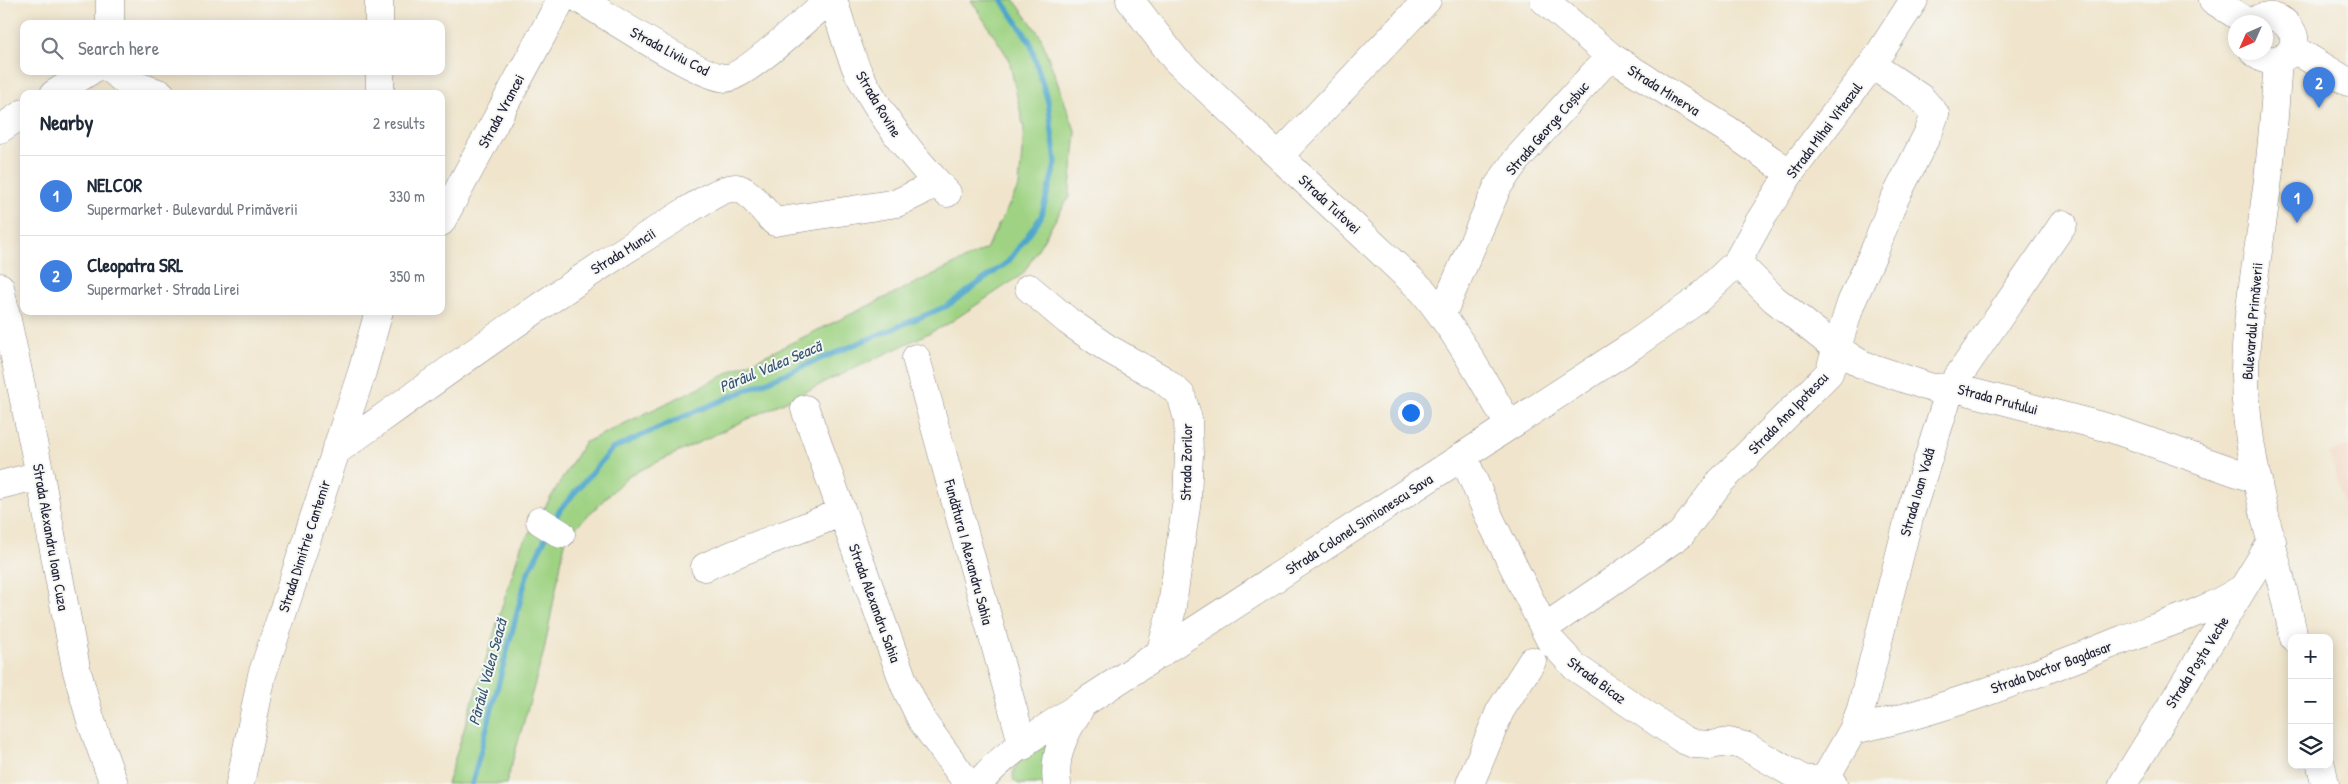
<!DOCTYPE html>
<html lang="en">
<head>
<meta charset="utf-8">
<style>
	:root { --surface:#fff; --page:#f6f6f7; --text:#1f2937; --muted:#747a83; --line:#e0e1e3; --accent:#7c3aed }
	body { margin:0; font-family:"Patrick Hand",sans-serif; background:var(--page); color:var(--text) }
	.controls { position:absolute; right:15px; bottom:15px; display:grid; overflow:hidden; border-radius:10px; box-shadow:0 2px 12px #0003 }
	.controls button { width:45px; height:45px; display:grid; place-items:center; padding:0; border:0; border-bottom:1px solid var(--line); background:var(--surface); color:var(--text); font:25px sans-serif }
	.compass { position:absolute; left:2228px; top:15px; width:45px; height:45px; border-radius:50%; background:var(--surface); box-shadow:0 2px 12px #0003; rotate:225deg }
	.you { position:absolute; left:1410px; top:412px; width:18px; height:18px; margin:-12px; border:4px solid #fff; border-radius:50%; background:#1a73e8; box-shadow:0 0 0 8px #1a73e833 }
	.badge { display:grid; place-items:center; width:32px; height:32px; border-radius:50%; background:var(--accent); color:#fff; font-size:16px; font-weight:700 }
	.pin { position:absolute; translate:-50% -41px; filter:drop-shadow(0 1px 2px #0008) }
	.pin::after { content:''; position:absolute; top:26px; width:18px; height:15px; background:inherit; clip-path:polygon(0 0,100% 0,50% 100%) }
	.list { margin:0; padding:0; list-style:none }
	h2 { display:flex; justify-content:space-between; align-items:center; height:65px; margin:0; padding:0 20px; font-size:21px }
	h2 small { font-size:16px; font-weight:400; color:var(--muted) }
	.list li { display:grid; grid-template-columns:32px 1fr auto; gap:15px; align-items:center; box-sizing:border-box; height:80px; padding:0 20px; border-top:1px solid var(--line) }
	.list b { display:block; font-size:19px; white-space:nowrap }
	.list p { margin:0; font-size:16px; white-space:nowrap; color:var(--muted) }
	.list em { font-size:16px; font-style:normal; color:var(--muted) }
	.icon { flex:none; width:28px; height:28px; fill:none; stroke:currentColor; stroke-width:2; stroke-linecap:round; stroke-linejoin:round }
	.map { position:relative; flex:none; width:2348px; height:784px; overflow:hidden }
	.search { position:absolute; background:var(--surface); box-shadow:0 2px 12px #0003; left:20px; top:20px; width:425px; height:55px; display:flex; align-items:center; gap:12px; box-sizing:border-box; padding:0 18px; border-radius:10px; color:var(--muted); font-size:19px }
	.panel { position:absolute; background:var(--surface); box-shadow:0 2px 12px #0003; left:20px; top:90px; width:425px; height:225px; border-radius:10px }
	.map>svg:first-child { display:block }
</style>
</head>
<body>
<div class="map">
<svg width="2348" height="784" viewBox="0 0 2348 784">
	<rect width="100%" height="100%" fill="#f6f6f2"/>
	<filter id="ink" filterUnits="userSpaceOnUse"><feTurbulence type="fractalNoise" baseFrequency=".02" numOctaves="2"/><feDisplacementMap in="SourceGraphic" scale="10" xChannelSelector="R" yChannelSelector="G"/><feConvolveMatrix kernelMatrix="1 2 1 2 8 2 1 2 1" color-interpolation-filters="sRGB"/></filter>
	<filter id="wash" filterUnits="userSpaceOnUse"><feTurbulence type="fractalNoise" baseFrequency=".0096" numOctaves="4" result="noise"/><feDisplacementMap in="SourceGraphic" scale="20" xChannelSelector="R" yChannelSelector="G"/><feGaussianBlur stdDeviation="1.12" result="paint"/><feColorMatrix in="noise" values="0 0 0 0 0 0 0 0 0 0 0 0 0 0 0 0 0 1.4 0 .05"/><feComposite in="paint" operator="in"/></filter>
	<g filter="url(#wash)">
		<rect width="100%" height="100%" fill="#f0e5cc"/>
		<path fill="#f3d4be" d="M2348 447V505L2345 506 2329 453Z"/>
		<path fill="#9fd383" stroke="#607a5f" d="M971 0H1014L1040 35 1076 133 1069 197 1023 274 946 325 628 476 566 537 544 651 506 784H447L521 546 584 443 986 249 1019 186 1024 129 1009 59Z
			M1047 740 1048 784H1019L1014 781C1008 763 1036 749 1047 740Z"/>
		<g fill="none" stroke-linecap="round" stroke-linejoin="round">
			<path stroke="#4ea6cb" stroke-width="5.5" d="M554 520 560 510 612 449 694 412 947 306 1008 262 1041 217 1056 162 1048 102 1030 42 1002 0
				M472 784 527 575 548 533"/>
		</g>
	</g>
	<g filter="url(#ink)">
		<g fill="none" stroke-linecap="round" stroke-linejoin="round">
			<g stroke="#898484" stroke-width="29">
				<path id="minor" d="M110 0V24
					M379 0V24
					M581 0C608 16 701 78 726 78 744 78 812 14 829 0
					M833 0C842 25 848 53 860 76 883 119 913 158 947 193
					M1130 0 1176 60 1423 291C1457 332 1482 379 1509 425
					M1544 0 1610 56 1725 128 1790 173
					M2213 0 2247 22
					M2292 48 2348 82
					M113 71 126 82 161 94
					M380 71V94
					M54 94 90 71
					M0 129 24 113
					M1279 156 1427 0
					M441 222 561 0
					M1737 262 1774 299 1836 348 1861 364 1932 388 1951 387 2113 429 2258 480
					M0 287 40 475 76 668 91 721 114 784
					M1029 288 1068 321 1107 348 1162 379 1181 395 1188 419 1189 454 1187 499 1171 613 1160 654
					M1442 314 1498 186 1517 159 1610 56
					M916 358 1023 746
					M805 409 905 686 922 721 968 784
					M335 452C444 374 552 295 666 224 680 216 721 186 736 188 749 189 764 212 775 222L897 203 922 191 935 180
					M1463 456 1491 521 1550 640 1575 667 1684 740 1694 744 1710 745 1729 742 1745 746 1804 780 1825 779 1833 784
					M0 485 40 475
					M540 521 561 534
					M705 567C750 546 796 532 842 512
					M1544 628 1681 534 1720 482 1829 373 1851 303 1876 247 1893 202 1929 131 1935 114 1921 98 1872 65
					M1853 730C1946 711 2036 674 2124 639 2165 624 2207 612 2243 588
					M240 784 262 675 362 372 379 311
					M1470 784 1500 711 1532 661
					M1822 784 1853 730 1861 709 1909 518 1951 387 2063 224
					M2123 784 2272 541"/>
			</g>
			<g stroke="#898484" stroke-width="29">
				<path id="major" d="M2253 22C2282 0 2317 51 2275 60 2267 61 2260 58 2254 52
					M2278 59C2275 107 2272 155 2265 202 2258 258 2246 315 2245 371 2244 461 2276 550 2294 638
					M2321 765 2325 784
					M979 784C1000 754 1051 726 1082 704L1632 346 1696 301 1737 262 1759 222 1790 173 1872 65 1914 0
					M1057 784C1053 755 1064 734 1079 710"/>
			</g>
			<use href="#minor" stroke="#fff" stroke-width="28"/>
			<use href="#major" stroke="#fff" stroke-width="28"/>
		</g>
	</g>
	<g text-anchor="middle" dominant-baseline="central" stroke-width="4" stroke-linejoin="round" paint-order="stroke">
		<g font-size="15" fill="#22223b" stroke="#f6f6f2">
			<text transform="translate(670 51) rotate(28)">Strada Liviu Cod</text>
			<text transform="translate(1664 90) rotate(32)">Strada Minerva</text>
			<text transform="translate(879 104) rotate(59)">Strada Rovine</text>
			<text transform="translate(501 111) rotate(-62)">Strada Vrancei</text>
			<text transform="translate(1547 128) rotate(-49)">Strada George Coșbuc</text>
			<text transform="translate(1824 130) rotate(-53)">Strada Mihai Viteazul</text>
			<text transform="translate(1330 204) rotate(43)">Strada Tutovei</text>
			<text transform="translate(623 251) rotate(-32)">Strada Muncii</text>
			<text transform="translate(2252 321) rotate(-85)">Bulevardul Primăverii</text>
			<text transform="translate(1998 399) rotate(15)">Strada Prutului</text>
			<text transform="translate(1788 413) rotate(-46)">Strada Ana Ipotescu</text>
			<text transform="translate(1186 462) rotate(-89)">Strada Zorilor</text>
			<text transform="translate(1917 492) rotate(-74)">Strada Ioan Vodă</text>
			<text transform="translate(1359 524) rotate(-33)">Strada Colonel Simionescu Sava</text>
			<text transform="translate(51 537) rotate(80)">Strada Alexandru Ioan Cuza</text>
			<text transform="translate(304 546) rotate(-72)">Strada Dimitrie Cantemir</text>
			<text transform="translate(969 552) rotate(75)">Fundătura I Alexandru Sahia</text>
			<text transform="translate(875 603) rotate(70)">Strada Alexandru Sahia</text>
			<text transform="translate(2197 662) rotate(-58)">Strada Poșta Veche</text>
			<text transform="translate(2051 667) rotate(-20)">Strada Doctor Bagdasar</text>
			<text transform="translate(1597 680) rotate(36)">Strada Bicaz</text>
		</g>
		<g font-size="16" font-style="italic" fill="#345775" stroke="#f6f6f2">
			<text transform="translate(770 366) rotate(-23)">Pârâul Valea Seacă</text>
			<text transform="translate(487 672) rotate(-75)">Pârâul Valea Seacă</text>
		</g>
	</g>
</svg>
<div class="controls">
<button>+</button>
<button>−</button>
<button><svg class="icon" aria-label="layers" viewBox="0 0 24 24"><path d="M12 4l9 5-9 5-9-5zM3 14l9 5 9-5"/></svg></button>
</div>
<svg class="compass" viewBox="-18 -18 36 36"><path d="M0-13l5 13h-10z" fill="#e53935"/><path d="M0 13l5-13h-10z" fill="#747a83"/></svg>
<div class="you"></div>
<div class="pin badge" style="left:2297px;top:223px;background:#3f7fe0">1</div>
<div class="pin badge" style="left:2319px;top:108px;background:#3f7fe0">2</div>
<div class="search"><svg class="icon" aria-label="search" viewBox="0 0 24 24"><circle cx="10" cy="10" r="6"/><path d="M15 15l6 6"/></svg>Search here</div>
<section class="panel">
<h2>Nearby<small>2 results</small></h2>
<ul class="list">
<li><span class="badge" style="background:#3f7fe0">1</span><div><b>NELCOR</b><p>Supermarket · Bulevardul Primăverii</p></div><em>330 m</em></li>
<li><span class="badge" style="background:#3f7fe0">2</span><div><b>Cleopatra SRL</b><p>Supermarket · Strada Lirei</p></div><em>350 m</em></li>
</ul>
</section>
</div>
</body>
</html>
